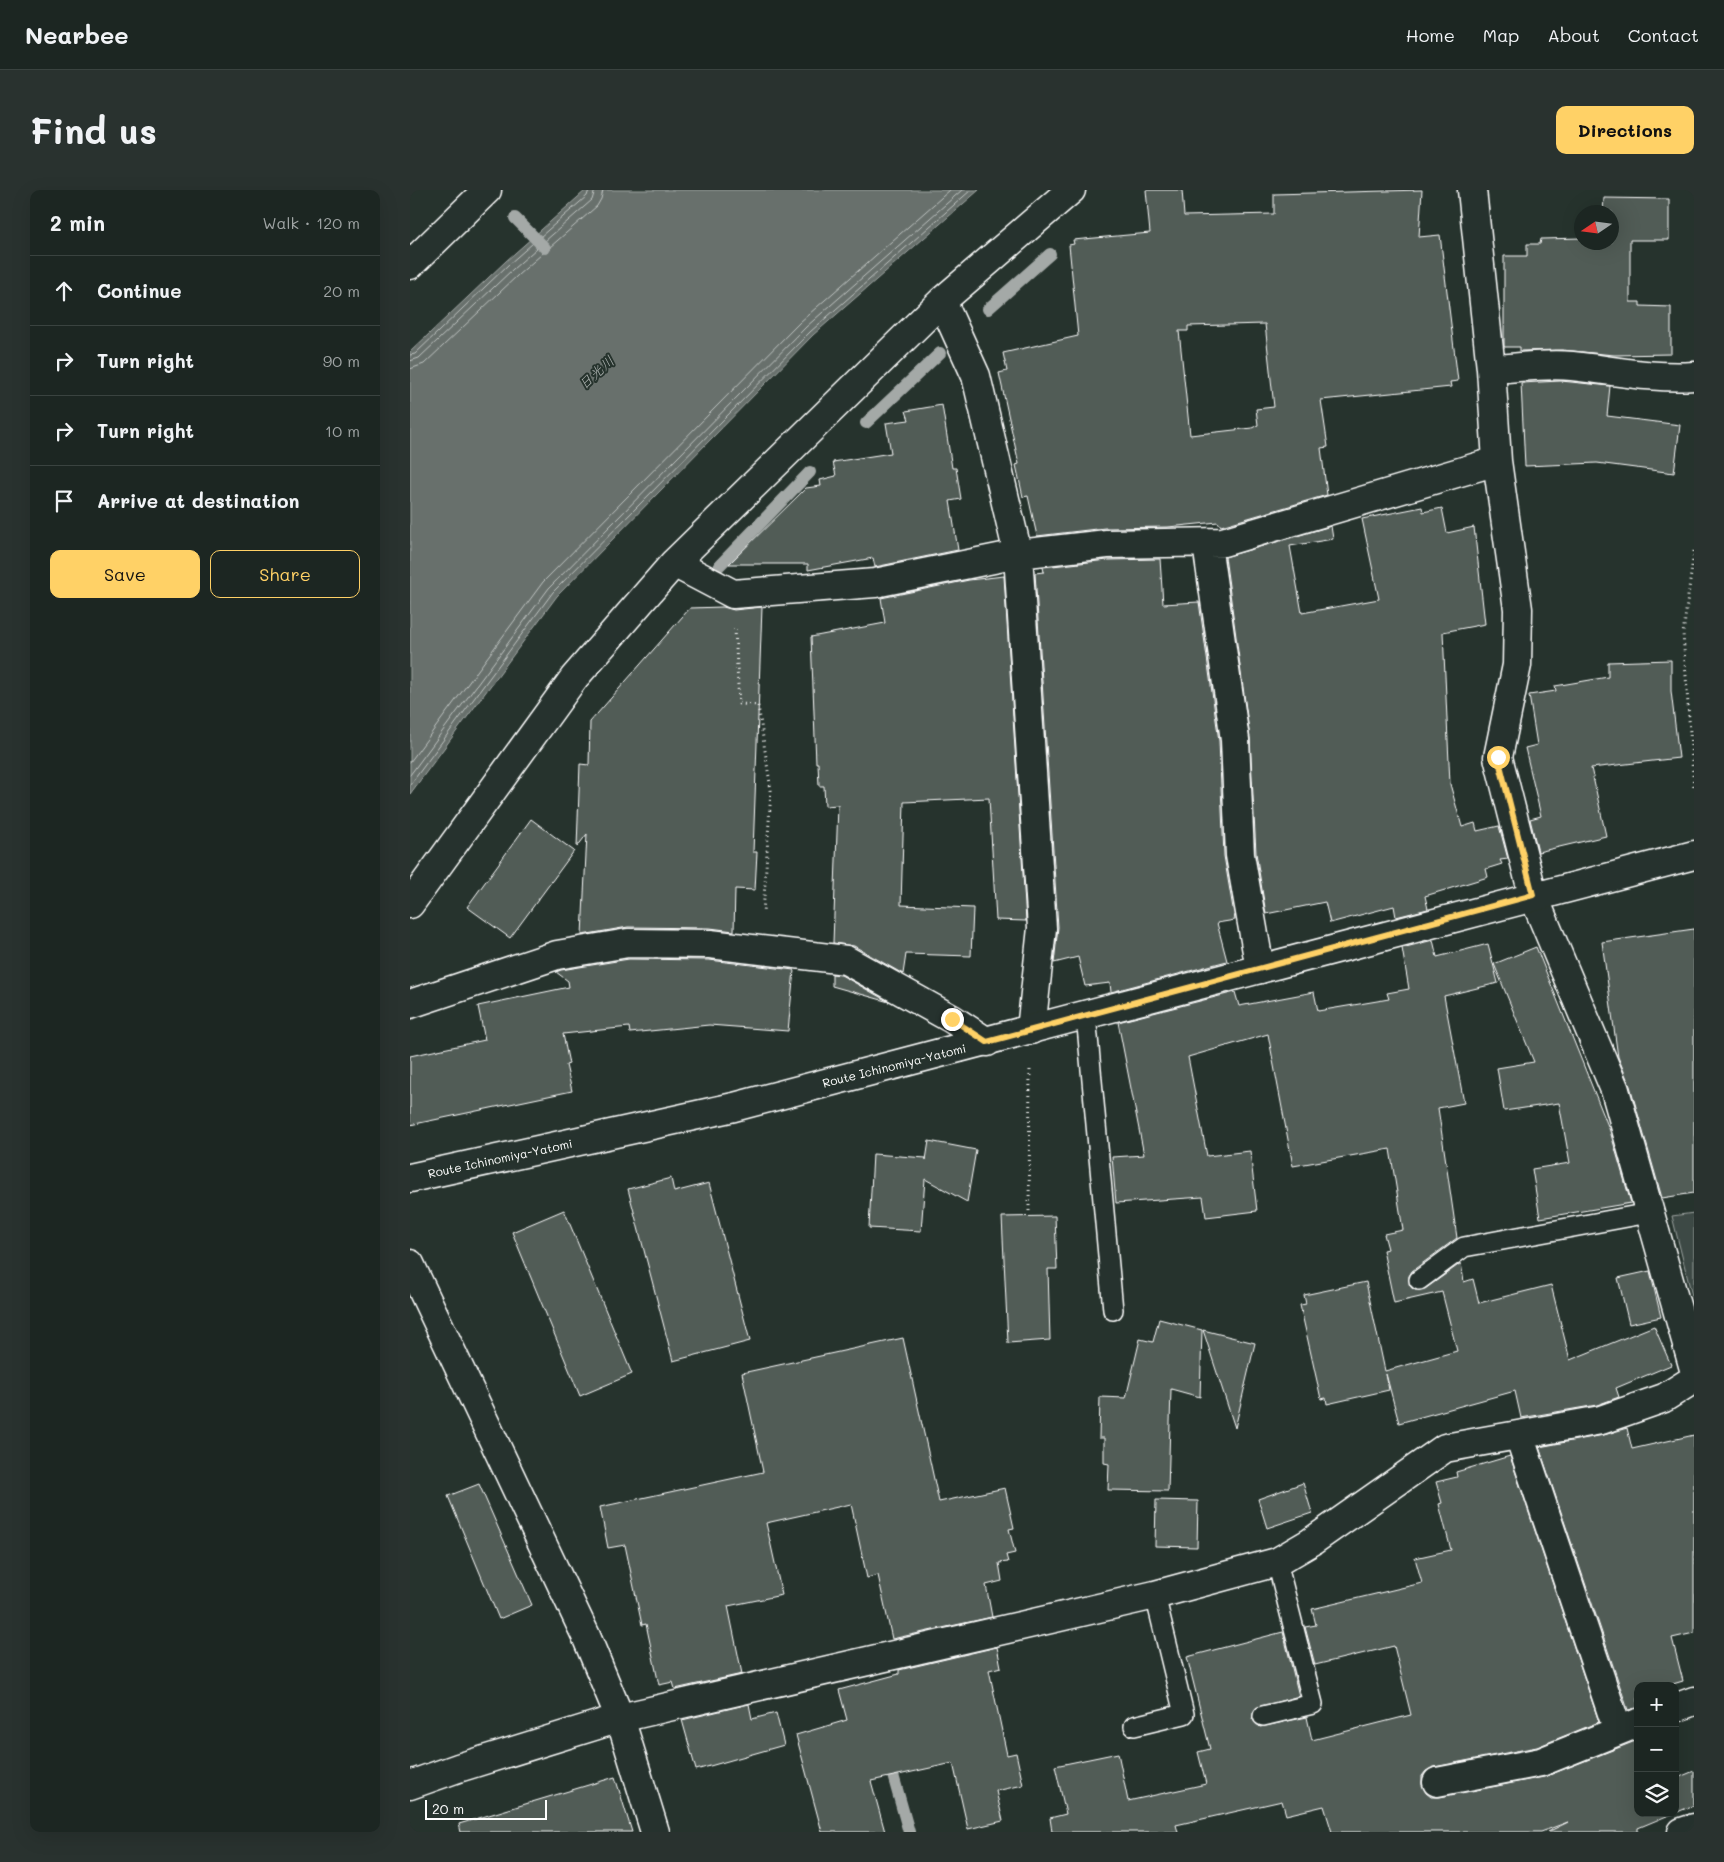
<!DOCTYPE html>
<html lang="en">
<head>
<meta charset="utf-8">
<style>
	:root { --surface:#1c2622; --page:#29322f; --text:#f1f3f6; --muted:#a0a5a5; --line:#3a4340; --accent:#ffd166 }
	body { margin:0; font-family:Mali,"Klee One",sans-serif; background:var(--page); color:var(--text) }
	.controls { position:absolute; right:15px; bottom:15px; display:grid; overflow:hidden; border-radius:10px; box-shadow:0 5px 20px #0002 }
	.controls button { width:45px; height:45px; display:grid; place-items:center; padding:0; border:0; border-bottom:1px solid var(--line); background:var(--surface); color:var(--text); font:25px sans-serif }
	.compass { position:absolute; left:1164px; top:15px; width:45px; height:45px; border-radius:50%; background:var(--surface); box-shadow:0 5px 20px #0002; rotate:257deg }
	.scale { position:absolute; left:15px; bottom:12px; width:122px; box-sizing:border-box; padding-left:5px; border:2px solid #fff; border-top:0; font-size:14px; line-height:18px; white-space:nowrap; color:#fff; -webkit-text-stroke:4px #26332d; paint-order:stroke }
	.stop { position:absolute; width:15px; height:15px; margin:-11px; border:4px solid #ffd166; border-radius:50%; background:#fff }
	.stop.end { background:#ffd166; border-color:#fff; box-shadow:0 1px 5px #0008 }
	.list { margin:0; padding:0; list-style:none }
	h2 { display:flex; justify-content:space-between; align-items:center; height:65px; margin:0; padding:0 20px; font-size:21px }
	h2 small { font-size:16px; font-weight:400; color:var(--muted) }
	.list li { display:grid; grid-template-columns:32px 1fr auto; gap:15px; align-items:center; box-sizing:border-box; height:70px; padding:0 20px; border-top:1px solid var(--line) }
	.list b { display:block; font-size:19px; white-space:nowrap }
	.list em { font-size:16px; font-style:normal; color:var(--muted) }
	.actions { display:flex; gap:10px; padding:15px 20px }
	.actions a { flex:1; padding:11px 0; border:1px solid var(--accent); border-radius:10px; text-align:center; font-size:18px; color:var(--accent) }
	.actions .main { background:var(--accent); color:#111 }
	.icon { flex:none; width:28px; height:28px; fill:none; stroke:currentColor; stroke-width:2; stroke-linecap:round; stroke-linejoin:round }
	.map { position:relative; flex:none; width:1284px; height:1642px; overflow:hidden; border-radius:10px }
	header { display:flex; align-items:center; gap:30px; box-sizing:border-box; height:70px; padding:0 25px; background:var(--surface); border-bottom:1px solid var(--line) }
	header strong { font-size:24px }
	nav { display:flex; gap:28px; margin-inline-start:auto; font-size:18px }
	.intro { display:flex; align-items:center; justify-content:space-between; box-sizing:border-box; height:120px; padding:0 30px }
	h1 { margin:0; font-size:35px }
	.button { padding:12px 22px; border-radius:10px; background:var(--accent); color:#111; font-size:18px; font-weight:700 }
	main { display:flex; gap:30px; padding:0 30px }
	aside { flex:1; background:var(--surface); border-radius:10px; box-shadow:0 5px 20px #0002 }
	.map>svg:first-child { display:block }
</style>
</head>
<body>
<header>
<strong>Nearbee</strong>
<nav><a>Home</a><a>Map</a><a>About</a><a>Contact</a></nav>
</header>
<div class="intro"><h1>Find us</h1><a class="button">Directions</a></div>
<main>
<aside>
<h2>2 min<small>Walk · 120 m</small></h2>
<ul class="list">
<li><svg class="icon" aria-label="ahead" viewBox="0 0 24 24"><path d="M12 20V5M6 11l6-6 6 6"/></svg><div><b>Continue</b></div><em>20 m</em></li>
<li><svg class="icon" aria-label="right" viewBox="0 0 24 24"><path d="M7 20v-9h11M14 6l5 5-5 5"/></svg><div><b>Turn right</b></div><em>90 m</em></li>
<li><svg class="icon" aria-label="right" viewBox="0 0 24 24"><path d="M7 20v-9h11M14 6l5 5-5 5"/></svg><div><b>Turn right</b></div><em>10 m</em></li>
<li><svg class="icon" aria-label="arrive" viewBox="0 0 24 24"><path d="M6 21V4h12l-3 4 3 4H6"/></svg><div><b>Arrive at destination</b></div></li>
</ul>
<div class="actions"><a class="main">Save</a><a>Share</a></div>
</aside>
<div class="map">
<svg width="1284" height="1642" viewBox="0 0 1284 1642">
	<rect width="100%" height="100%" fill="#26332d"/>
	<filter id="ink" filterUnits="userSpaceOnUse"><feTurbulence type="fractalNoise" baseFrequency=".02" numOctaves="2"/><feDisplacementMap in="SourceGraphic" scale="10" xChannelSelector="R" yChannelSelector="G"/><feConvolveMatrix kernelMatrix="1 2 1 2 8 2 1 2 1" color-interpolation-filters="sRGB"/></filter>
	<g filter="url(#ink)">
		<path fill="#3e4944" stroke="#9ea4a2" d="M1284 1023V1114L1262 1026Z"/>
		<path fill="#67706c" stroke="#a4a9a7" d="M176 0H569L403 145 147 406 0 604V162L96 71Z"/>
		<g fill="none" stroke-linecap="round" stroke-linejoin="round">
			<path stroke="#c2c6c4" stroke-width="1" d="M0 165 5 164 99 74 177 6 179 0
				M0 171 9 168 103 79 182 10 185 0
				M0 179 14 174 108 85 187 16 191 9 193 0
				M0 572 133 392 390 132 540 0
				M0 585 139 398 396 137 552 0
				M0 595 143 402 400 142 561 0"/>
			<path stroke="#a4a9a7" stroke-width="12" d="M105 28 135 58
				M578 119 640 64
				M456 233 530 163
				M309 376 400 282
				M479 1571 499 1642"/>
		</g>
		<path fill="#515c57" stroke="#fff" fill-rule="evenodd" d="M736 0H772L774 26 864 24V4L1012 0 1009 47 1030 45 1048 191 1040 192 1041 197 911 210 918 257 911 258 917 305 811 336 808 332 758 337 695 338 627 346 618 306 613 307 606 275 609 274 589 183 597 181 593 163 668 146 659 55 664 54 663 50 740 43ZM855 134 864 217 846 219 848 235 842 238 780 245 769 141H778V136Z
			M1194 8 1259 9V50H1220V112H1230V116L1261 117V164L1204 165 1152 160 1110 161V157H1094V66H1117V54H1130L1131 49 1172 48V52H1202V22H1193Z
			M1151 191 1200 196 1197 226 1270 235 1264 283 1187 273 1115 276 1111 193Z
			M532 215 542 278H546L551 309 540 311 548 360 465 377 463 368 398 380V374H319L396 298 411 296 410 290 426 286 423 272 481 263 476 233 499 230 496 221Z
			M1012 317 1013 322 1032 318 1037 343 1064 337 1075 434 1033 442 1040 594 1052 637 1065 633 1067 641 1089 636 1098 669 1090 670 1092 674 1076 679 1078 687 1015 706 1018 719 986 727 984 716 920 733 915 712 856 724 846 663 840 548 815 367 921 336 923 349 880 356 892 423 969 409 952 329Z
			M750 369 753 414 789 412 809 551 814 666 825 730 807 733 817 771 701 802 700 793 675 796 668 767 644 773 648 737 625 383 634 382 633 377 698 370Z
			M594 386 616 731 586 730 579 608 494 612 491 715 563 718 561 766 496 764 493 784 444 756 423 753 428 615 415 616 414 596H409L408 573H406L401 447 475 433 471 408 559 390Z
			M313 417 324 420 352 417 343 662H347L345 700 325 699 324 741 300 738 218 737 172 745 177 644 167 657 170 574 179 575 180 532 280 418Z
			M1261 470V501L1269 568 1181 578 1196 646 1128 662 1120 629 1131 626 1115 558 1127 555 1119 505 1146 501 1145 496 1198 487V472Z
			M121 629 164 661 100 748 57 717Z
			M1284 739V1003L1252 1008 1220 896 1208 867 1192 752Z
			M1023 750 1027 767 1078 754 1088 793 1034 806 1054 913 1028 918 1047 1048 1002 1081 999 1086 1000 1096 1005 1100 1015 1099 1051 1073 1054 1092 1063 1089 1069 1113 1141 1095 1160 1170 1244 1136 1261 1175 1206 1198 1209 1207 1187 1215 1111 1228 1105 1201 989 1233 976 1184 979 1200 917 1214 916 1208 911 1209 890 1115 896 1114 894 1105 956 1092 975 1181 1047 1161 1032 1102 984 1113 973 1060 978 1059 974 1044 993 1040 980 959 883 976 858 844 778 867 797 966 840 961 847 1021 796 1027 793 1007 706 1013 702 967 734 965 708 832 825 802 829 816 904 802 908 821 979 809 977 803 999 799 992 758Z
			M1126 757 1200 941 1221 1013 1130 1028 1122 979 1160 973 1149 913 1094 921 1087 878 1124 872 1084 774Z
			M219 769 299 770 384 780 378 841 299 835 220 843 219 837 153 844 159 874 156 875 162 901 0 935V866L75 850 68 816 159 797 158 791 146 782 151 780Z
			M422 784 431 785 479 812 422 796Z
			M519 951 566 960 557 1012 515 989 511 1041 459 1038 463 964 516 968V970Z
			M261 988 264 1002 299 993 340 1151 263 1171 218 999Z
			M154 1020 222 1184 170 1206 102 1042Z
			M645 1026 647 1079H638L640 1150 598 1153 592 1027Z
			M1240 1081 1251 1127 1219 1134 1208 1088Z
			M749 1129 792 1140 790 1207 761 1199 758 1301 698 1300 699 1274 694 1273V1248H689L690 1207 716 1208 730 1149 743 1152Z
			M793 1140 845 1153 825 1238Z
			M493 1148 529 1312 595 1298 604 1338 599 1339 605 1363 596 1365 598 1372 589 1373 592 1391 576 1395 582 1427 482 1449 468 1385 457 1388 441 1314 356 1333 372 1405 318 1416 332 1484 265 1499 263 1492 249 1495 236 1434 232 1435 215 1355 198 1358 190 1317 353 1282 332 1183Z
			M1217 1238 1222 1259 1284 1245V1443L1262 1448 1273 1491 1256 1496H1228V1518L1218 1520 1129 1257 1194 1245Z
			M1100 1266 1189 1532 1127 1557 1024 1577 1016 1581 1012 1586V1595L1016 1603 1021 1607H1030L1134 1587 1228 1550V1623H1264L1228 1638V1642H1138L1158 1632 1131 1642H922L914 1616 876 1625 872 1611 766 1635 768 1642H642L640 1628 656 1624 645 1576 708 1563 718 1611 796 1594 788 1562 800 1559 777 1467 873 1442 889 1506 846 1518 842 1529 850 1537 897 1527 902 1550 1001 1525 984 1456 905 1475 895 1437 906 1435 902 1419 1012 1393 1005 1368 1041 1360 1029 1314 1032 1313 1026 1292 1047 1287 1046 1282Z
			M893 1293 902 1323 857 1338 848 1309Z
			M69 1294 122 1415 89 1429 38 1306Z
			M746 1310 788 1311 787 1357 745 1356Z
			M587 1457 591 1477 579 1480 597 1565 606 1563 613 1595 586 1601 593 1631 558 1639 543 1573 461 1591 475 1642H412L386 1545 437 1530 429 1500 489 1484V1480Z
			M339 1514 342 1529 366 1523 374 1555 286 1580 272 1530Z
			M1284 1581V1615L1265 1623V1589Z
			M205 1587 222 1642H51L49 1634Z"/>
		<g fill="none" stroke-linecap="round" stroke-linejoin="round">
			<g stroke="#fff" stroke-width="22">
				<path id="lane" d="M676 825 703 1120
					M1009 1090 1054 1057 1239 1023
					M853 1526 903 1514 867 1372
					M724 1536 774 1524 745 1405"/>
			</g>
			<g stroke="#fff" stroke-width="31">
				<path id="street" d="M1062 0 1081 179 1087 271 1108 419 1107 475 1088 567 1123 705 1205 900 1284 1179
					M0 75 77 0
					M532 111 566 186 608 364 632 738 621 840
					M1081 179C1108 178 1136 173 1162 176 1202 180 1243 189 1284 186
					M797 354 825 550 830 665 850 779
					M264 373 323 404 465 393 608 364 697 354 813 352 1087 271
					M0 714 164 488 264 373 532 111 661 0
					M0 814 147 765 218 753 300 754 436 770 542 829 577 852
					M0 1074 176 1446 210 1528 48 1578 0 1595
					M1109 1245 1208 1541
					M1265 1518 1284 1511
					M1027 1592 1131 1572 1228 1533
					M245 1642 210 1528 745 1405 867 1372 901 1352 1035 1258 1191 1230 1254 1208 1284 1189
					M1272 1642 1284 1638"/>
			</g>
			<g stroke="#fff" stroke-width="31">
				<path id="secondary" d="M0 988 324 917 1284 665"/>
			</g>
			<path stroke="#fff" stroke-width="3" stroke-dasharray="1 4" stroke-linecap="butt" d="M1284 361 1273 444 1284 599
				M325 439 329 514 348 515 361 600 353 724
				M619 1021 620 876"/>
			<use href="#lane" stroke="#26332d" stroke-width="19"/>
			<use href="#street" stroke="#26332d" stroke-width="28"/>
			<use href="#secondary" stroke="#26332d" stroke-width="28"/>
		</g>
	</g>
	<g fill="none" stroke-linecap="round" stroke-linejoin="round" filter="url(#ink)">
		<path stroke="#ffd166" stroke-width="6" d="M542 829 577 852 1123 705 1088 567"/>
	</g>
	<g text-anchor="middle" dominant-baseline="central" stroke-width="4" stroke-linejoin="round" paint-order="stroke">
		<g font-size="12" fill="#fff" stroke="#26332d">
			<text transform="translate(484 875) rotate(-14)">Route Ichinomiya-Yatomi</text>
			<text transform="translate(90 968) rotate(-12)">Route Ichinomiya-Yatomi</text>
		</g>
		<g font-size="14" font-style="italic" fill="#b3b8b6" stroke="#26332d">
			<text transform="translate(186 182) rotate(-42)">日光川</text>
		</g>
	</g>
</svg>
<div class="controls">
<button>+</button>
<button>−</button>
<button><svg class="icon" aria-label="layers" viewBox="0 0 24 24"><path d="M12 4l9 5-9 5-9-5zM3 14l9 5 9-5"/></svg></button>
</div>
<svg class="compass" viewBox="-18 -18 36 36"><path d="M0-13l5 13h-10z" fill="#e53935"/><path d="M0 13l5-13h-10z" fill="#a0a5a5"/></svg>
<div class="scale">20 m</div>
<div class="stop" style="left:1088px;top:567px"></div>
<div class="stop end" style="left:542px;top:829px"></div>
</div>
</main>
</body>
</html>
